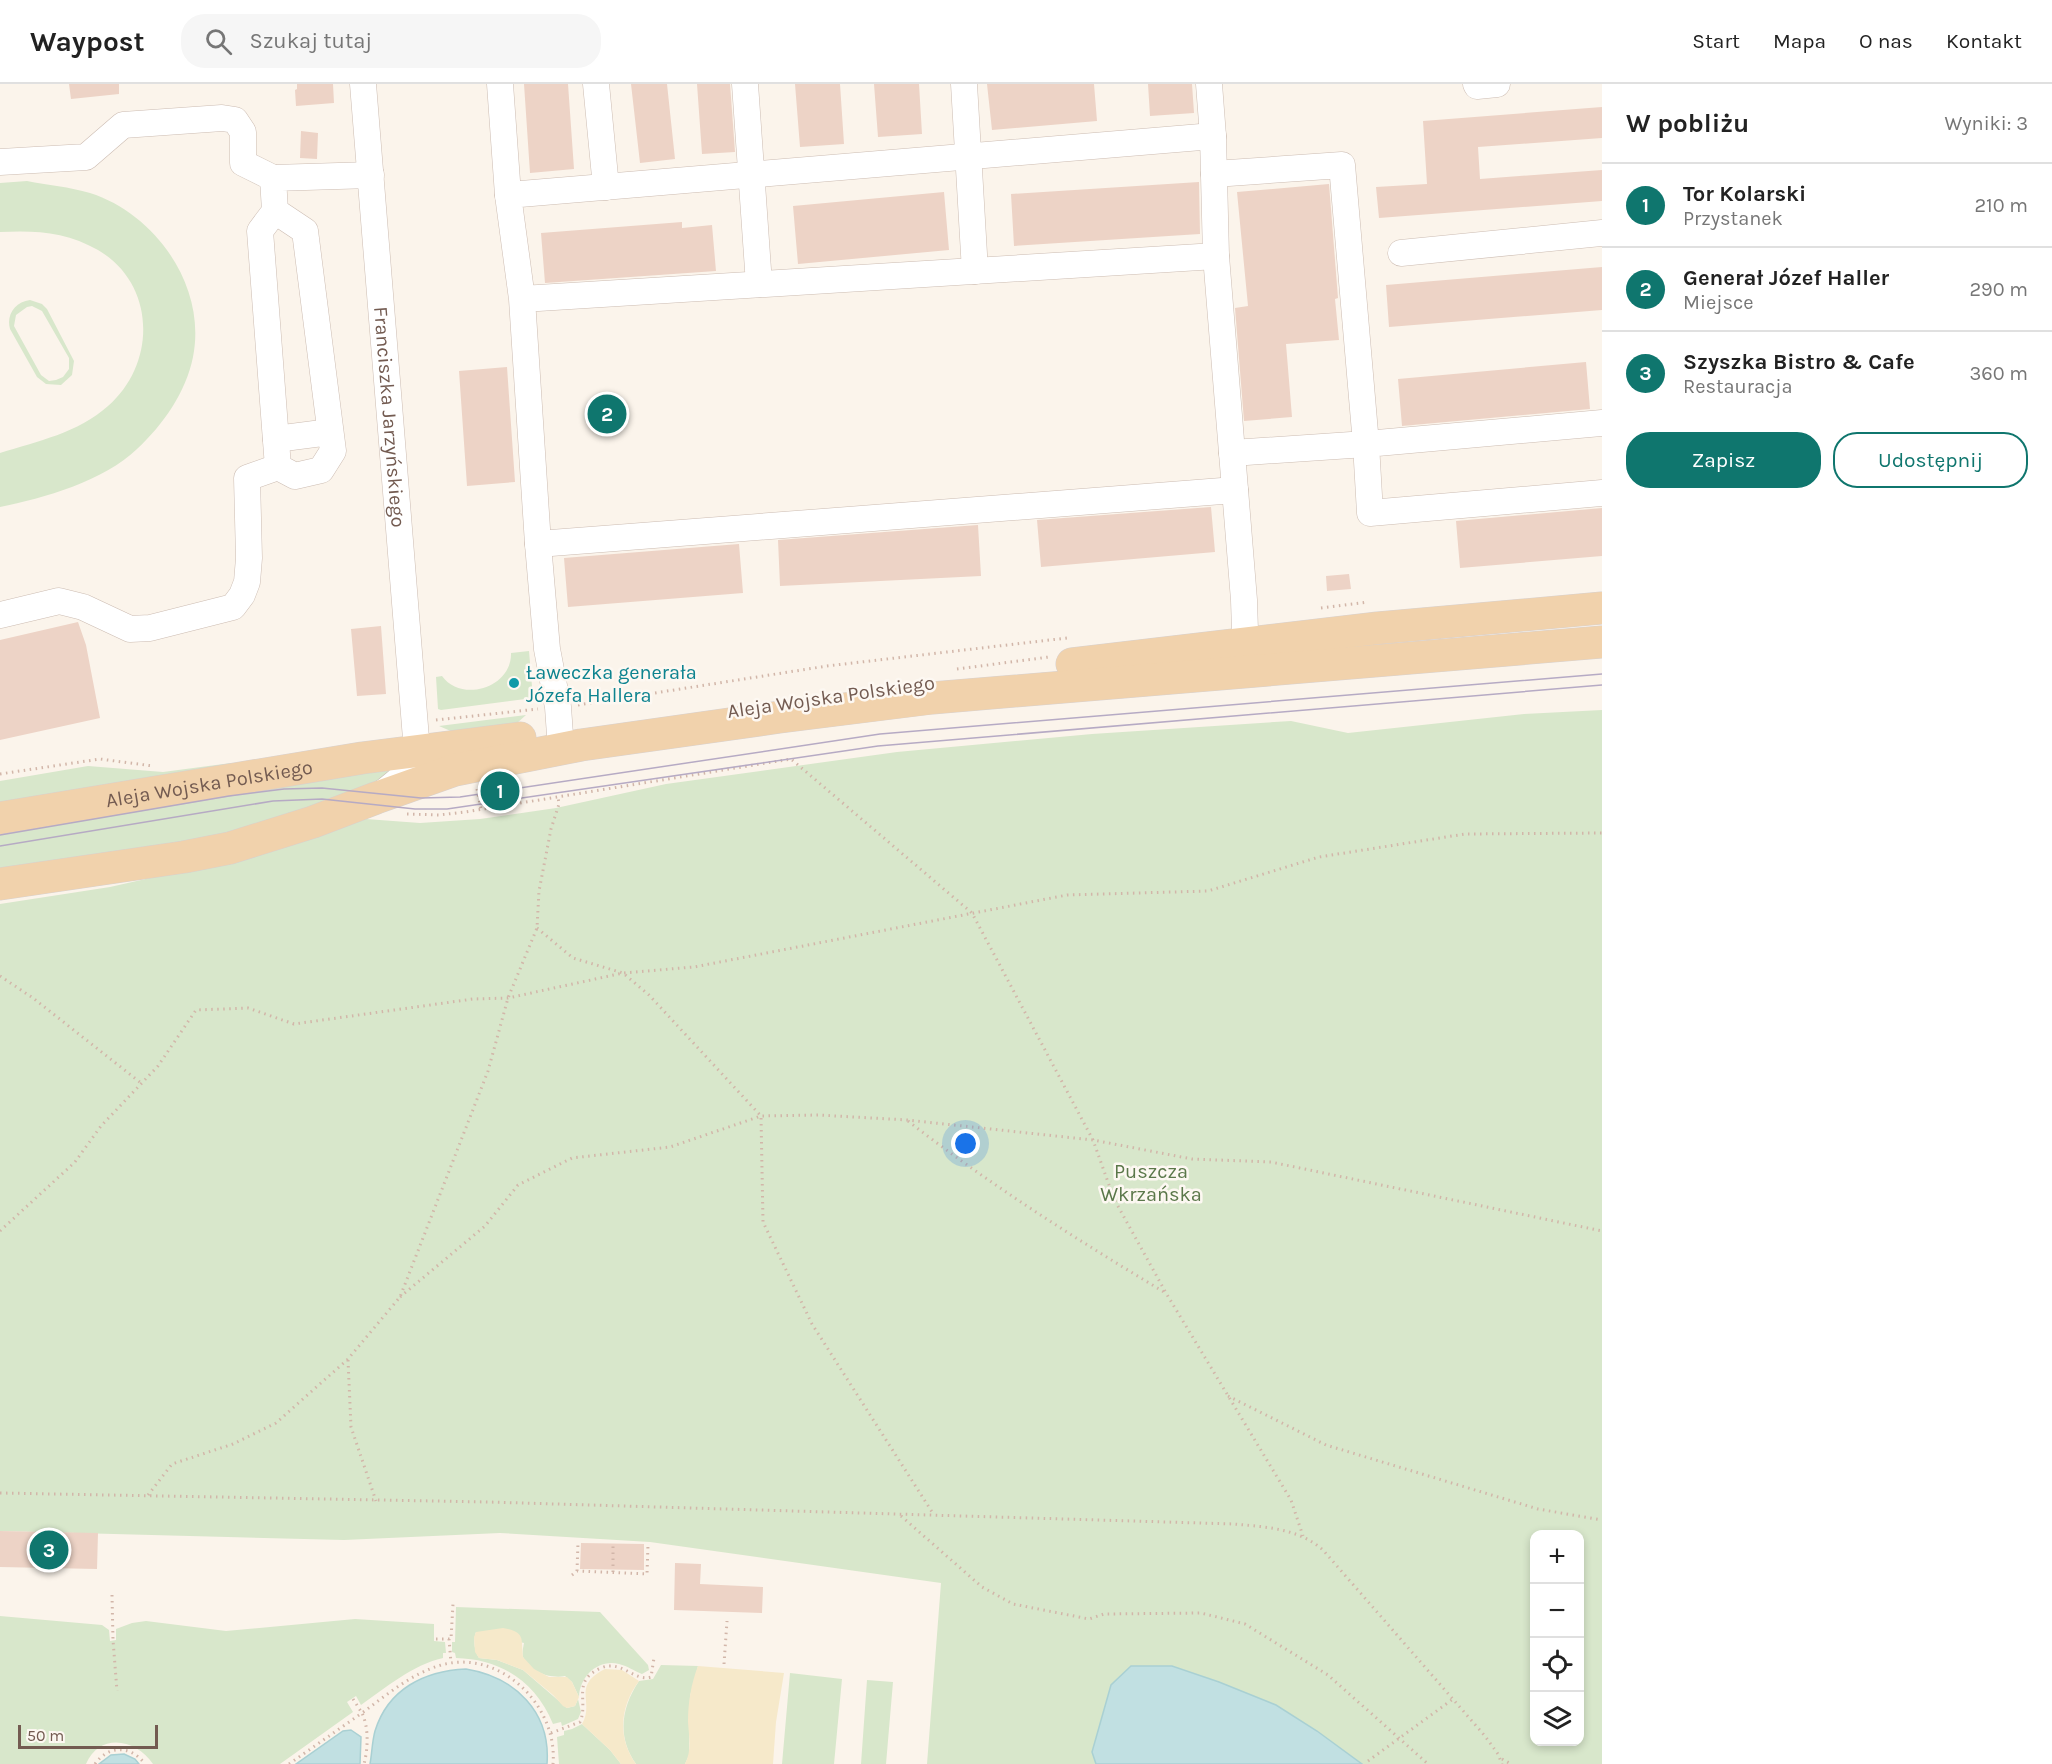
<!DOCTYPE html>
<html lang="pl">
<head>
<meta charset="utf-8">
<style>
	:root { --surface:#fff; --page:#f6f6f6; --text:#222; --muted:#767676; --line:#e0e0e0; --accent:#0f766e }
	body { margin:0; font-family:Karla,sans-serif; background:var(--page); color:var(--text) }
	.controls { position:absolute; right:18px; bottom:18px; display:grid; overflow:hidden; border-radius:12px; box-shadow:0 3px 9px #0003 }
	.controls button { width:54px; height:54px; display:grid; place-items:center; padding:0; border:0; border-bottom:2px solid var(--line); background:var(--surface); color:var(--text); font:30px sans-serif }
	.scale { position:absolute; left:18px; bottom:15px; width:140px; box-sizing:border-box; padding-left:6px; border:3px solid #735b51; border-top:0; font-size:16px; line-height:21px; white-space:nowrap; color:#735b51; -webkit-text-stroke:4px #fdf8f2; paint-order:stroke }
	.you { position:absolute; left:966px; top:1060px; width:21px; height:21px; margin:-15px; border:4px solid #fff; border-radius:50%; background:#1a73e8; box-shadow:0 0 0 9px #1a73e833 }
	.badge { display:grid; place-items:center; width:39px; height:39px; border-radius:50%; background:var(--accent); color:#fff; font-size:20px; font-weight:700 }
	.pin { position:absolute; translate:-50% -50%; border:3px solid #fff; box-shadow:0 2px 6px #0006 }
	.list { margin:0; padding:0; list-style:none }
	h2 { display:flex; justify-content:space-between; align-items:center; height:78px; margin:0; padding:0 24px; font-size:26px }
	h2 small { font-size:20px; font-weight:400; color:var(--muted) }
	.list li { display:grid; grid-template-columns:39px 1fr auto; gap:18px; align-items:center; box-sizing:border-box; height:84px; padding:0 24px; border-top:2px solid var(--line) }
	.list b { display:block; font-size:22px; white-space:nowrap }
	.list p { margin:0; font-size:20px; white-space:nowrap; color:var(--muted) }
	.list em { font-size:20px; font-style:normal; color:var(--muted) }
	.actions { display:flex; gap:12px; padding:18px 24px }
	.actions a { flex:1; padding:14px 0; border:2px solid var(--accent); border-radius:24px; text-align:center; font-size:21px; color:var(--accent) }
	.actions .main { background:var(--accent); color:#fff }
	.icon { flex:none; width:33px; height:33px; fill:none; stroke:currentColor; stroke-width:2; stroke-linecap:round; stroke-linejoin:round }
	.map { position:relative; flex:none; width:1602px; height:1680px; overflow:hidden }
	header { display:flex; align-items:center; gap:36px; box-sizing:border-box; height:84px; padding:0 30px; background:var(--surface); border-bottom:2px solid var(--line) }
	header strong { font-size:28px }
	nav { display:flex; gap:33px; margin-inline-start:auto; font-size:21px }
	.search { width:420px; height:54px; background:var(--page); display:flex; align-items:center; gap:15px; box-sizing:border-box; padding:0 21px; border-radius:24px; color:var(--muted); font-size:22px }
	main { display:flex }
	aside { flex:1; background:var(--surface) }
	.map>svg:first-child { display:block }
</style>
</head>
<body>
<header>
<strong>Waypost</strong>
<div class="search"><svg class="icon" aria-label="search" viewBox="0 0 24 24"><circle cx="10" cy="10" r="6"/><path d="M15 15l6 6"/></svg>Szukaj tutaj</div>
<nav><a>Start</a><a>Mapa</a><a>O nas</a><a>Kontakt</a></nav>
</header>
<main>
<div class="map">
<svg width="1602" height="1680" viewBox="0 0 1602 1680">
	<rect width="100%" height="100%" fill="#fbf4eb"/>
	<path fill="#d8e7cb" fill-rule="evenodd" d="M27 97C47 101 70 103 90 109 156 130 207 203 193 273 186 308 163 341 137 365 104 397 44 414 0 423V369C38 357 78 349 108 322 157 279 156 200 98 166 67 148 35 146 0 148V99Z
		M30 216 42 220 47 225 74 277 72 291 61 301 46 300 37 293 10 245C6 231 15 218 30 216ZM32 222 42 227 69 274V285L63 293 56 296 49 297 41 291 14 242 16 231 27 223Z
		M529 567 533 614 441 626 438 625 436 593 442 592C461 619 512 604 511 569Z
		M1602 626V1680H1362L1317 1647 1276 1621 1219 1598 1172 1582H1131L1092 1668 1096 1680H927L941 1499 650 1458 500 1449 344 1456 0 1447V820L110 803 239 774 319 751 366 735 420 739 480 735 556 724 666 700 897 668 1092 650 1291 637 1348 649 1524 630ZM1534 1450H1580V1658H1534Z
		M526 631 516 640 453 648 439 642Z
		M231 679 235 686 0 725V697L88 682 163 688Z
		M363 685H405L268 745 0 790V745Z
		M456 1523 600 1528 648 1581 649 1586 642 1590C634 1587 628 1582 619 1580 598 1575 580 1592 579 1613L572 1598 565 1592C551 1595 529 1588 523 1573 522 1569 523 1564 524 1559L476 1548C473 1556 474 1566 479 1574L497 1576 523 1586 567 1624 575 1622 578 1615 581 1628 578 1635 562 1642 561 1638 553 1640C536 1598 501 1575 456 1574L455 1569 452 1568V1558H455Z
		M0 1532 102 1541 109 1546 110 1557 116 1556V1545L132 1539 146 1537 226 1547 355 1535 434 1540V1557L445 1558 446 1569H443V1574C412 1581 387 1603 361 1621L356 1612 347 1618 353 1628 280 1680H153C136 1655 100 1648 86 1680H0Z
		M661 1581 698 1582 690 1612 689 1671 685 1680H636C617 1653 621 1624 639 1597L653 1595Z
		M790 1589 842 1595 834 1680H782Z
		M867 1596 893 1598 886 1680H861Z
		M582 1640 610 1666 621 1680H559L557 1653 564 1651V1647L572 1645Z"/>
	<path fill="#f6e9ca" d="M503 1544C526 1548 521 1555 523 1573L534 1585 549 1593H567L572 1598 579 1613 575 1622 567 1624 563 1622 553 1611 523 1586 497 1576 479 1574 475 1568 474 1553 476 1548Z
		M698 1582 784 1589 776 1638 773 1680H685C692 1666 689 1653 688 1638 688 1619 691 1600 698 1582Z
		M605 1585 622 1586 639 1597C620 1622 617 1654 636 1680H621L610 1666 582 1640C595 1618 571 1602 605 1585Z"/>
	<path fill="#c1e0e2" stroke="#a9d0d3" stroke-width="1.5" d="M1131 1582H1172L1219 1598 1276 1621 1317 1647 1362 1680H1096L1092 1668 1111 1601Z
		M466 1585C515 1593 551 1628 547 1680H370C372 1669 372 1658 375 1647 388 1605 424 1587 466 1585Z
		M351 1646 361 1653 360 1680H296L343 1647Z
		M124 1670 135 1675 139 1680H99L111 1671Z"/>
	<path fill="#edd3c6" d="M69 0H119V10L71 15Z
		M297 0H333L334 19 296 22 295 6 297 5Z
		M524 0H568L574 85 530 89Z
		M631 0H667L675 75 640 79Z
		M697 0H730L735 68 702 70Z
		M795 0H840L844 60 800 63Z
		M874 0H919L922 50 878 53Z
		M987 0H1094L1097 37 992 46Z
		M1148 0H1192L1194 29 1150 32Z
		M1602 23V54L1478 63 1480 95 1602 86V117L1379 134 1376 103 1427 100 1423 37Z
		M301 47 318 49 317 75 300 74Z
		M1199 98 1200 150 1014 162 1011 110Z
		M1329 100 1338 214 1335 215 1339 256 1286 260 1292 333 1244 337 1235 224 1248 222 1237 108Z
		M944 108 949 166 798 180 793 122Z
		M682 138V144L712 141 716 187 545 199 541 149Z
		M1602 183V226L1389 243 1386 201Z
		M1586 278 1590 325 1402 342 1398 295Z
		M507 283 515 398 467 402 459 287Z
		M1211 423 1215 468 1041 483 1037 436Z
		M1602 424V472L1460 484 1456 437Z
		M978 441 981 492 780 502 778 456Z
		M739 460 743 509 568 523 564 474Z
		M1349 490 1351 505 1327 507 1326 492Z
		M78 538 86 561 100 634 0 656V556Z
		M381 542 386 610 357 612 351 545Z
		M0 1447 98 1449 97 1485 0 1483Z
		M581 1459 644 1460V1486L580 1485Z
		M675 1479 701 1480 700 1500 763 1503 762 1529 674 1526Z"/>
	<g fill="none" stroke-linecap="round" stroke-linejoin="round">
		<g stroke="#ccbcb2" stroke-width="27">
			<g id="minor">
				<path id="s1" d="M363 0 417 667 406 690 384 708"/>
				<path d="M500 0 508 111"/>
				<path d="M596 0 606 103"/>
				<path d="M745 0 759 200"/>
				<path d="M964 0 975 187"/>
				<path d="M1209 0 1213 52"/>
				<path d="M1476 0 1477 2 1497 0"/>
				<path d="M0 78 86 73 123 41 222 34 235 36 243 48V79L273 94"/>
				<path d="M1214 90 1342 81 1366 360 1232 369"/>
				<path d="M275 127 305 147 333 367 321 386 295 392 278 383 260 147 275 127 273 94 371 91"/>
				<path d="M1401 169 1602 149"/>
				<path d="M1216 172 1244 516 1246 578"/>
				<path d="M522 215 1216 172 1213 52 508 111 522 215 538 460 547 565 558 623 561 665"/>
				<path d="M1602 339 1366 360 1370 429 1602 409"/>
				<path d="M276 355 330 348"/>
				<path d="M538 460 1235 406"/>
				<path d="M0 531 59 517 83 523 130 545 150 544 233 523 242 511 247 498 249 474 247 394 278 383"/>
			</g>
		</g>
		<g stroke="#d8d1ce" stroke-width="33">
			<g id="major">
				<path d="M1072 580 1378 544 1602 524"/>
				<path id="s2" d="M0 734 362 674 520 654"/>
				<path d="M0 800 184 773 230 764 313 738 376 714 455 686 581 661 780 633 932 614 1602 558"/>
			</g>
		</g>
		<path stroke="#d2b6a9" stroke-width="3" stroke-dasharray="1.5 4.5" stroke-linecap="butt" d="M1321 524 1368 518
			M957 585 1049 573
			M578 621 827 582 1067 554
			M436 636 538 625
			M0 690 100 675 153 682
			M477 705 481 725
			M407 730 439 731 465 728 791 675 972 829 1093 1056 1114 1115 1166 1209 1291 1416 1303 1452
			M537 844 573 874 623 889 649 911 761 1032 763 1138 812 1240 934 1431
			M0 892 33 914 141 999
			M908 1037C989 1100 1076 1155 1164 1208
			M0 1147 75 1078 101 1042 158 982 196 926 248 924 294 940 473 915 508 914 623 889 694 883 1067 811 1208 807 1319 773 1465 750 1602 749
			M400 1213 485 1142 518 1101 572 1074 670 1063 761 1032 819 1031 907 1036 1093 1056 1192 1075 1271 1078 1602 1147
			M348 1276 351 1343 376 1417
			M1228 1312 1326 1361 1538 1425 1602 1436
			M0 1409 488 1418 1234 1440C1265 1443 1298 1444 1323 1466L1485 1652 1498 1670 1502 1680
			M148 1411 172 1380 233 1360 276 1339 348 1275 400 1213 488 987 508 914 537 844 539 807 551 745 559 720 558 713
			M901 1432 982 1503 1013 1520 1089 1535 1104 1530 1201 1529 1245 1540 1328 1591 1428 1680
			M577 1487 578 1459
			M613 1488V1460
			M572 1491 577 1487 647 1490 648 1461
			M112 1511 113 1556 117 1607
			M436 1555H451L453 1520
			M449 1555 451 1579
			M724 1580 727 1537
			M353 1615 362 1629C388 1610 413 1588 445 1580 503 1567 558 1623 553 1680
			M551 1649 580 1638C589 1617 571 1597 601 1584 621 1575 634 1598 651 1593L654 1574
			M1502 1675 1511 1680
			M1368 1677 1453 1615
			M95 1680C108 1661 131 1661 145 1680
			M289 1680 362 1629C369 1644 368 1665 364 1680"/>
		<use href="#minor" stroke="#fff" stroke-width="26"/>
		<use href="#major" stroke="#f1d2ac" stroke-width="32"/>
		<path stroke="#b6aac4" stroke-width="1.5" d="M0 751 229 712 284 705 322 704 421 714 460 713 880 650 1602 590
			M0 762 273 717 322 715 415 725H447L878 662 1602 601"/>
	</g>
	<circle fill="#0f9aa8" stroke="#fdf8f2" stroke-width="2" cx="514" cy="599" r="6"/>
	<g text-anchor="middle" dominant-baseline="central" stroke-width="5" stroke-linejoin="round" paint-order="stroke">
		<g font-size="20" fill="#735b51" stroke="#fdf8f2">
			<text stroke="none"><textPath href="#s1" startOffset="334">Franciszka Jarzyńskiego</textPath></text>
			<text transform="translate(831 613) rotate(-8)">Aleja Wojska Polskiego</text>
			<text stroke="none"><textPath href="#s2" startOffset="212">Aleja Wojska Polskiego</textPath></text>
		</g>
		<g font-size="20" fill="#0d838f" stroke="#fdf8f2" text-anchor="start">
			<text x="526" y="588">Ławeczka generała<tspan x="526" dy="23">Józefa Hallera</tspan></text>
		</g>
		<g font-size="20" fill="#5b784a" stroke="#fdf8f2">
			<text x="1151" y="1087">Puszcza<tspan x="1151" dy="23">Wkrzańska</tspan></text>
		</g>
	</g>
</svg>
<div class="controls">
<button>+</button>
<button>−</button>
<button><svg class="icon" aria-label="locate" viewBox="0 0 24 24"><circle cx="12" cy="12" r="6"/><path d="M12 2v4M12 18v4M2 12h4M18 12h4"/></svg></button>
<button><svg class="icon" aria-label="layers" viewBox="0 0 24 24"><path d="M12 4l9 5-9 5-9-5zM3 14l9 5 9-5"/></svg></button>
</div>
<div class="scale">50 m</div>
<div class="you"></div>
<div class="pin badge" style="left:500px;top:707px">1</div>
<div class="pin badge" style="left:607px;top:330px">2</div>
<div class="pin badge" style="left:49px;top:1466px">3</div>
</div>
<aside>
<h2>W pobliżu<small>Wyniki: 3</small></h2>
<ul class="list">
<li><span class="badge">1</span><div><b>Tor Kolarski</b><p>Przystanek</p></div><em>210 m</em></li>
<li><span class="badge">2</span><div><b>Generał Józef Haller</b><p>Miejsce</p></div><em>290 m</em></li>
<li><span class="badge">3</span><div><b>Szyszka Bistro &amp; Cafe</b><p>Restauracja</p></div><em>360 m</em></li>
</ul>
<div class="actions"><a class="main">Zapisz</a><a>Udostępnij</a></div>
</aside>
</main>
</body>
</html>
